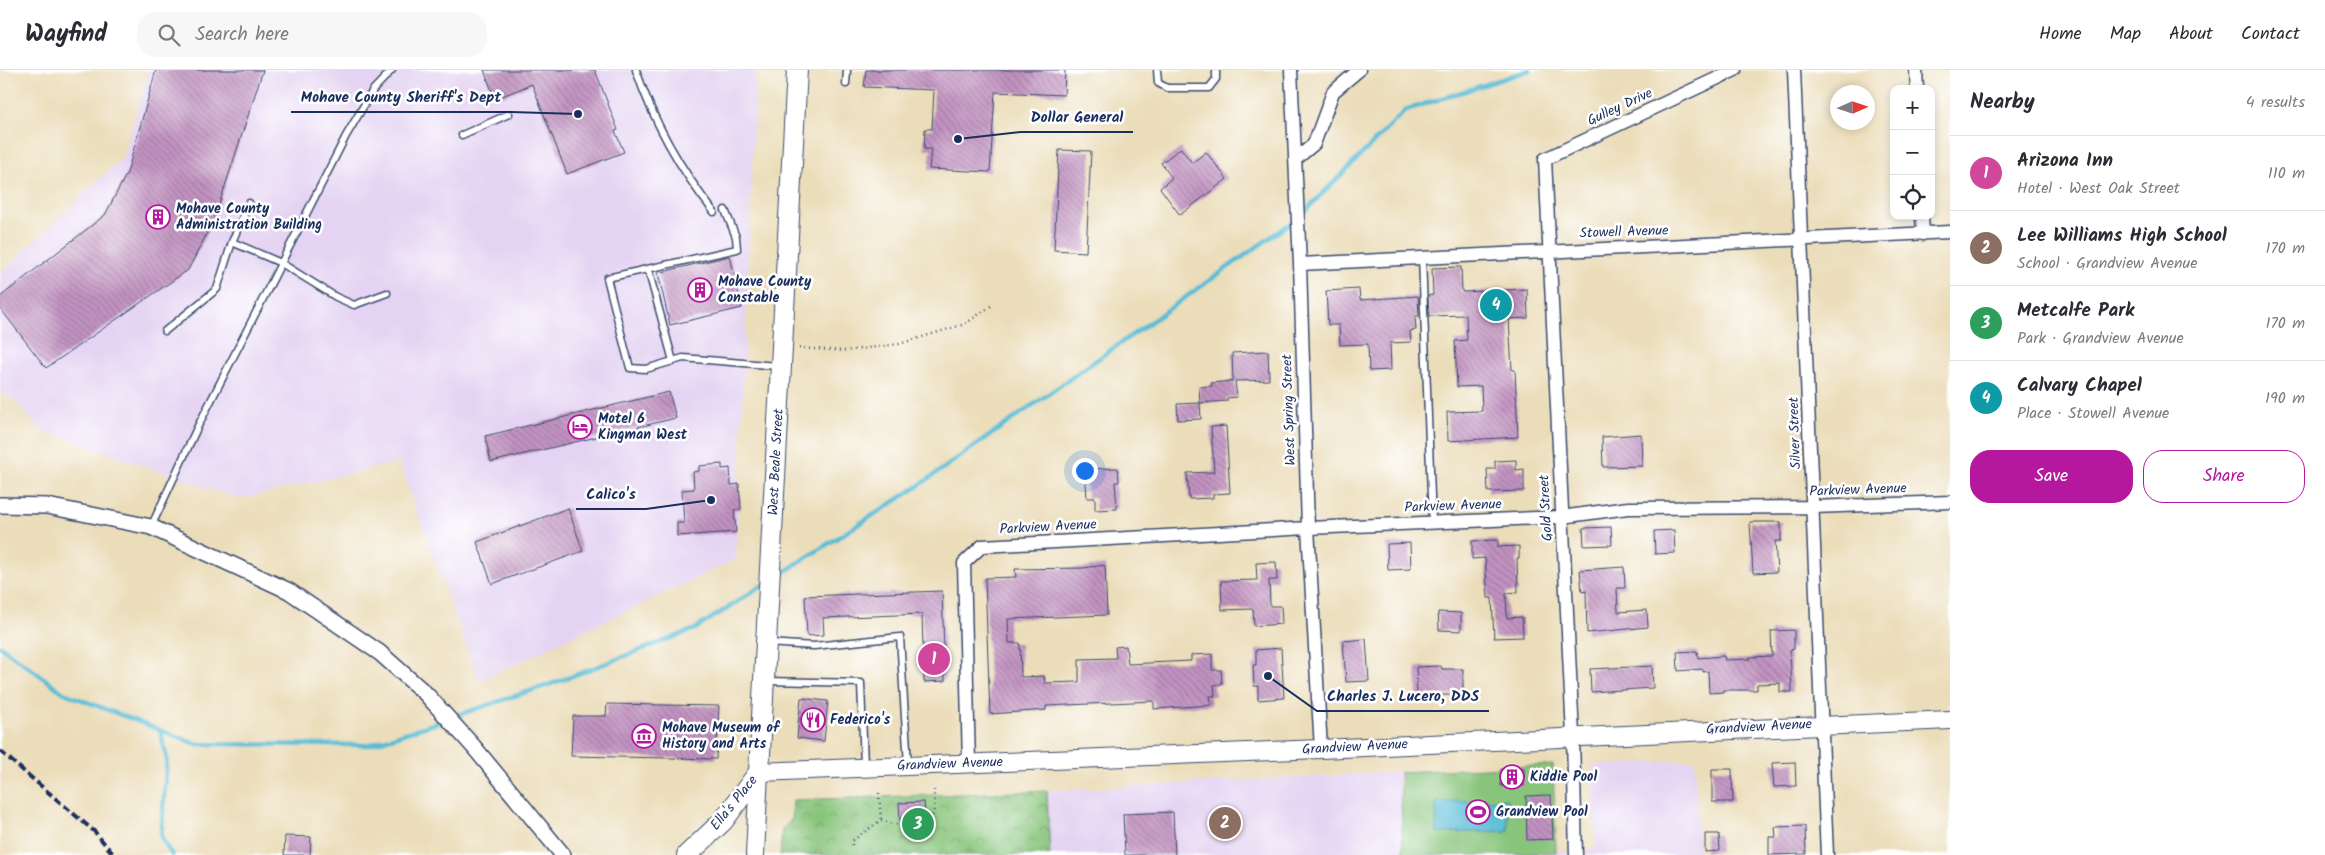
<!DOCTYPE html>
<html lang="en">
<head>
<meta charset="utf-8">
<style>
	:root { --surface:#fff; --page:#f7f7f7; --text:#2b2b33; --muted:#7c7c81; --line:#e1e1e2; --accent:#b5179e }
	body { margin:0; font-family:Kalam,sans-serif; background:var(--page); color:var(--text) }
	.controls { position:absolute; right:15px; top:15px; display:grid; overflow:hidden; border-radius:10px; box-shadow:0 2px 8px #0003 }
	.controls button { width:45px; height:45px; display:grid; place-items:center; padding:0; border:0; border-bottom:1px solid var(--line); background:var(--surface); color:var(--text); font:25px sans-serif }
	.compass { position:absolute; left:1830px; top:15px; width:45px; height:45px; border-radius:50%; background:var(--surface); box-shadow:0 2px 8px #0003; rotate:87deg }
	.you { position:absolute; left:1084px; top:400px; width:18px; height:18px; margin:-12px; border:4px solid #fff; border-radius:50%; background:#1a73e8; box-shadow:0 0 0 8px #1a73e833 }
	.badge { display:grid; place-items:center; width:32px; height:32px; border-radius:50%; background:var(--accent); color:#fff; font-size:16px; font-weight:700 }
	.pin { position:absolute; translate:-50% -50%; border:2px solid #fff; box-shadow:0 1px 5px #0006 }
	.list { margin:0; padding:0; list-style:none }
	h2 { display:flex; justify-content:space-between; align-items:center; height:65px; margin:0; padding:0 20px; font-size:21px }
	h2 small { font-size:16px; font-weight:400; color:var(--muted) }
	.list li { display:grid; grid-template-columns:32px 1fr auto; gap:15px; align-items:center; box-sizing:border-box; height:75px; padding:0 20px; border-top:1px solid var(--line) }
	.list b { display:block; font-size:19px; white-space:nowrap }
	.list p { margin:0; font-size:16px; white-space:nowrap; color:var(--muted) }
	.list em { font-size:16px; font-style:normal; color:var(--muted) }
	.actions { display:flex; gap:10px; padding:15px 20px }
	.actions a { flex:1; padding:11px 0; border:1px solid var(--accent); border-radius:20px; text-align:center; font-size:18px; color:var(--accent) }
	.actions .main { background:var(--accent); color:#fff }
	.icon { flex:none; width:28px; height:28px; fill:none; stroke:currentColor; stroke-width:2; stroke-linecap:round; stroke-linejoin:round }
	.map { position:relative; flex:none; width:1950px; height:785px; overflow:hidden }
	header { display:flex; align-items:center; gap:30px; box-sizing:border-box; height:70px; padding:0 25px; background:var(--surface); border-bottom:1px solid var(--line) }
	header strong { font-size:24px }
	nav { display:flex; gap:28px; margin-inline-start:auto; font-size:18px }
	.search { width:350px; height:45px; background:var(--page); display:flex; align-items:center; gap:12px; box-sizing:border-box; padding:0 18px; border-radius:20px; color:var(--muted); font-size:19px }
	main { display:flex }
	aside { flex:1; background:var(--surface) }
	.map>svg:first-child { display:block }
</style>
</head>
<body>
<header>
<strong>Wayfind</strong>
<div class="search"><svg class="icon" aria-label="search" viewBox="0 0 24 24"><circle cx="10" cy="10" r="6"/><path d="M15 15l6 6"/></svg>Search here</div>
<nav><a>Home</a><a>Map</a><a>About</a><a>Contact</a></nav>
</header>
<main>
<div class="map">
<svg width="1950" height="785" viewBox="0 0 1950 785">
	<defs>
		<pattern id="park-crowns" width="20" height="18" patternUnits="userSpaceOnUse" patternTransform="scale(1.25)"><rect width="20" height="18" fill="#88c47a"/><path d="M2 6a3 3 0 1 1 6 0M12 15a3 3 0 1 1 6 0" fill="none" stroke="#6ea067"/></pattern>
		<pattern id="building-back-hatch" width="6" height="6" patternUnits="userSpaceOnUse" patternTransform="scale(1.25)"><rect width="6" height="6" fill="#c293c1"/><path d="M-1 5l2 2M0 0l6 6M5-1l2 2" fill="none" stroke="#9d78a0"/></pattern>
	</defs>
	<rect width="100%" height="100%" fill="#fff"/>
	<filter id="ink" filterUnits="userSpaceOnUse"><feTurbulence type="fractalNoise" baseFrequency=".02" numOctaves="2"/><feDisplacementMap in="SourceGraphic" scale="10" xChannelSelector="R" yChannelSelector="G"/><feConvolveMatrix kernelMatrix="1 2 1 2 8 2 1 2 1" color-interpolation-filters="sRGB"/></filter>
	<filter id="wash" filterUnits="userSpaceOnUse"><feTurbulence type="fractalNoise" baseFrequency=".0096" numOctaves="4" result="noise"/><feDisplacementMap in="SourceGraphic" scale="20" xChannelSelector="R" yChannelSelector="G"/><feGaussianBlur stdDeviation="1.12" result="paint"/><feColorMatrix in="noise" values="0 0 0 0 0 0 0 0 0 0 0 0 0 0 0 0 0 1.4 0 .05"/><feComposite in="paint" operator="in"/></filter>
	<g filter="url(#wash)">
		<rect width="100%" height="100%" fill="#ebddb9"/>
		<path fill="#e4d3f2" d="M149 0H756L736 489 479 611 399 392 240 429 41 360 14 330 0 322V204L123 87Z
			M1695 690 1699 785H1500L1596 779 1592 695Z
			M1400 702 1403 785H1050L1047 721Z"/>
		<path fill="#88c47a" stroke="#527a6c" d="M1553 695 1556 782 1500 785H1403L1400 702Z"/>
		<path fill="url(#park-crowns)" stroke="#527a6c" d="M1047 721 1050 785H780L782 759 792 749 793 730Z"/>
		<path fill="#57bcd6" stroke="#39769a" d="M1507 729 1508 761 1437 763 1436 732Z"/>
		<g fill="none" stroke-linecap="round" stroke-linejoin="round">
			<path stroke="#57bcd6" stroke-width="4.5" d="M1301 145 1406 40 1530 0
				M776 507 914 419 1295 150
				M0 576 64 623 196 674 369 675 445 650
				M452 647 557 612 695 559 763 515
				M160 660 167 689 161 767 172 785"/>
		</g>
		<g id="blocks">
			<path fill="url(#building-back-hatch)" d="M156 0H263L214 150 188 200 46 298 0 238V227L105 145 127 103Z
				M484 0H595L618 60 615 61 624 82 567 104 532 14 495 29Z
				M866 0H1065L1064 25 995 22 990 102 929 99 931 79H924L925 59H932L934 20 864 17Z
				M1181 78 1192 93 1206 82 1227 109 1180 145 1160 118 1172 108 1161 93Z
				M1059 80 1091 81 1086 182 1054 180Z
				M730 186 742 238 670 255 658 203Z
				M1461 197 1462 222 1527 219 1528 248 1509 249 1512 300H1515L1518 367 1448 371 1447 342 1482 341 1481 316 1457 317 1455 271 1467 270 1466 245 1429 246 1428 226 1433 225 1432 198Z
				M1359 219 1360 230 1418 226 1419 246H1415L1416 260 1410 261 1411 272 1390 273 1391 300 1369 301 1368 274 1340 275 1339 255H1328L1326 221Z
				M1268 281 1269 310 1235 311 1237 327 1227 328V331L1200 333 1199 317 1212 316 1211 313 1233 311 1232 283Z
				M669 322 676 348 491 392 485 366Z
				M1200 333 1201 349 1178 350 1177 334Z
				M1226 356 1230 423 1213 424V428L1189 429 1187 403 1214 402 1211 357Z
				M1641 364 1642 396 1603 397 1602 367Z
				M1516 390V400L1524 399V421L1488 422 1487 399H1495V391Z
				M722 394V399L730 398 731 415 739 414 741 439 734 440 736 462 677 466V453H684L682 420 694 419 693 402 699 401V396Z
				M1118 398 1119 412H1115L1117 439 1095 440V428H1087L1085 399Z
				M568 438 583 481 492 514 477 472Z
				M1750 452H1781V471H1775L1777 502 1753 503Z
				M1611 457 1612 475 1584 476 1583 458Z
				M1674 460 1675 483 1655 484 1654 461Z
				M1498 470V477L1519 476V488H1517L1518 522 1506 523 1507 548 1522 547 1523 567 1494 568 1492 528H1488L1485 488 1472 489V471Z
				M1410 473 1411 499 1388 500 1387 474Z
				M1276 492 1277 510H1269L1270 536H1281L1282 554 1254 556 1253 539 1222 540 1221 511 1257 510 1256 493Z
				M1105 495 1107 545 1008 549 1009 573H1020L1021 607 1044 606 1045 613 1079 612V589L1116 588 1115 577 1126 576 1128 594 1191 591V585L1212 584V600H1221L1222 614 1214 615 1215 626H1210L1211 635 1154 639V631L1046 636V640L990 644 985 508 1016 507 1015 499 1083 498Z
				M1624 497 1625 518H1617L1618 542 1647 540 1648 557 1587 563 1586 521 1582 522 1580 500Z
				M942 521 945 611 924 612 922 544 823 548 824 565 807 566 805 526Z
				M1438 542 1461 543V561L1439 560Z
				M1794 560V579L1790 580 1792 622H1780V613L1757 614V620H1723V622L1709 623 1708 601 1703 602V599L1678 601 1677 582 1697 581 1698 588 1724 586 1725 590 1750 589V587L1772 586 1771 561Z
				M1366 569 1369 611 1346 612 1343 571Z
				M1281 578 1284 628 1258 630V616H1254L1253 595H1256V580Z
				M1441 596 1442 599H1463V620H1456V625H1417L1416 597Z
				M1652 596 1653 618 1591 622 1590 599Z
				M801 628 828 631 824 671 797 668Z
				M607 634 719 636 716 689 571 686 573 646H606Z
				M1795 692 1796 716 1774 717 1772 693Z
				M1501 699H1524V716H1501Z
				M1712 699H1732L1733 732H1712Z
				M1551 725 1553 769 1527 770 1526 726Z
				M924 732 925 748 900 750 899 733Z
				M1173 742 1175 785H1125L1123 744Z
				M1805 756 1806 784 1769 785V767H1776L1775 757Z
				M1705 764H1719L1720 781 1705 782Z
				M285 766 311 767 310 785H284Z"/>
		</g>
	</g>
	<g filter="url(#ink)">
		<use href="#blocks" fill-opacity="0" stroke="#3a496c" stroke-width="1"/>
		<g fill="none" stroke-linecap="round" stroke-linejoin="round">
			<g stroke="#3a496c" stroke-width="9">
				<path id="service" d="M636 0C654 53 679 98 714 142
					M1157 0 1158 13 1167 18H1209L1216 9V0
					M846 14 847 0
					M462 65 509 44
					M725 140 736 167 737 179 607 208 630 298 646 299 683 288 778 296
					M232 172 249 133
					M1422 187 1432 452
					M648 199 673 291
					M165 261 217 219 232 172 281 193 336 227 354 235 387 223
					M151 457 197 358 346 66 373 20 392 0
					M767 573 814 576 900 567 908 695
					M767 611 861 613 864 696"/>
			</g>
			<g stroke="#3a496c" stroke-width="15">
				<path id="minor" d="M1291 0 1300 194 1308 458 1321 679
					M1794 0 1827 785
					M1916 0 1917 19
					M1296 89 1314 74 1333 22 1359 0
					M1922 146 1923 164
					M1300 194 1950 162
					M969 694 964 493 982 476 1308 458 1561 447 1628 438 1813 437 1950 432
					M1576 785 1573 666 1545 89 1735 0"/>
			</g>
			<g stroke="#3a496c" stroke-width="18">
				<path id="tertiary" d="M0 435 47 436 151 457 289 521 380 583 426 624 473 676 563 785"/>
			</g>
			<g stroke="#3a496c" stroke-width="20">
				<path id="secondary" d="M755 785 759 702 1321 679 1950 650"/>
			</g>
			<g stroke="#3a496c" stroke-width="22">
				<path id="primary" d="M687 785 723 751 759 702 797 0"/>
			</g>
			<path stroke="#3a496c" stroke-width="2.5" stroke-dasharray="1 4" stroke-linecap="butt" d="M799 278 845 281 899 274 965 254 991 236
				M879 723 881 750
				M911 749V755
				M852 775V771L881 750C895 755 925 762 933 744 935 737 934 727 934 720"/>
			<use href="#service" stroke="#fff" stroke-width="6"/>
			<use href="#minor" stroke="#fff" stroke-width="12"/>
			<use href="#tertiary" stroke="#fff" stroke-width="15"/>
			<use href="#secondary" stroke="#fff" stroke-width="18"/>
			<use href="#primary" stroke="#fff" stroke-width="20"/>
			<path stroke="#1b2f5e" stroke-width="4" stroke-dasharray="8 4" stroke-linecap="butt" d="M0 681 95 762 114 785"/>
		</g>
	</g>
	<defs>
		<g id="building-ring" transform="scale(1.25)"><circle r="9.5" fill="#fff" stroke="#b5179e" stroke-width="1.5"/><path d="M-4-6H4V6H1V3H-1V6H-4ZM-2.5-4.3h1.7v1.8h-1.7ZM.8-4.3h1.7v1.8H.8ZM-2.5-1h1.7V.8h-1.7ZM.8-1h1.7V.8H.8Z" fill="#b5179e"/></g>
		<g id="hotel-ring" transform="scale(1.25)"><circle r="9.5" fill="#fff" stroke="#b5179e" stroke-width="1.5"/><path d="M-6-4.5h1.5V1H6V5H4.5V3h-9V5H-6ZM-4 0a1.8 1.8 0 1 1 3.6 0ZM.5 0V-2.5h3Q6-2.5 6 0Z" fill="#b5179e"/></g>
		<g id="restaurant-ring" transform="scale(1.25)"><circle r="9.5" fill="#fff" stroke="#b5179e" stroke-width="1.5"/><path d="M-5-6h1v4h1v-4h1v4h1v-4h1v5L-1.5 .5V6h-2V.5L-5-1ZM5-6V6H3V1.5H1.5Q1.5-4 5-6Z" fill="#b5179e"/></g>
		<g id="museum-ring" transform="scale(1.25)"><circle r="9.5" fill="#fff" stroke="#b5179e" stroke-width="1.5"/><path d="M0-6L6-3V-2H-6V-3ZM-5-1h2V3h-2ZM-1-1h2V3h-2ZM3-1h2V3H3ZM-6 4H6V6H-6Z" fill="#b5179e"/></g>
		<g id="stadium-ring" transform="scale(1.25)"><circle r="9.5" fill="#fff" stroke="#b5179e" stroke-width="1.5"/><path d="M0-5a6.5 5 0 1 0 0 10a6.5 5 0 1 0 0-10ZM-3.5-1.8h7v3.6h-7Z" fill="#b5179e"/></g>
	</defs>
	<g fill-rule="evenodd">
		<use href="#building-ring" x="158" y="147"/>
		<use href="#building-ring" x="700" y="220"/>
		<use href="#hotel-ring" x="580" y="357"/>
		<use href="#restaurant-ring" x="813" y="650"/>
		<use href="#museum-ring" x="644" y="666"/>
		<use href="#building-ring" x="1512" y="707"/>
		<use href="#stadium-ring" x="1478" y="742"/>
	</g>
	<g text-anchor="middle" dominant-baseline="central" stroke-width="5" stroke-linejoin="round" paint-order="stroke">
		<g font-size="14" fill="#1b2f5e" stroke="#fff">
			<text transform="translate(1620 37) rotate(-25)">Gulley Drive</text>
			<text transform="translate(1624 162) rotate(-2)">Stowell Avenue</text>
			<text transform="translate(1289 340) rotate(-92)">West Spring Street</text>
			<text transform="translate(1795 363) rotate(-92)">Silver Street</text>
			<text transform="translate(776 392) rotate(-87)">West Beale Street</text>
			<text transform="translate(1858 420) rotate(-2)">Parkview Avenue</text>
			<text transform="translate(1453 436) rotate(-2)">Parkview Avenue</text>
			<text transform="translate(1546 438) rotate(-93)">Gold Street</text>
			<text transform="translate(1048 457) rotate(-3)">Parkview Avenue</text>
			<text transform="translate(1759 657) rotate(-3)">Grandview Avenue</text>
			<text transform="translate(1355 677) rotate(-3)">Grandview Avenue</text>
			<text transform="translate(950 694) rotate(-2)">Grandview Avenue</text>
			<text transform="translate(734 733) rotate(-51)">Ella's Place</text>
		</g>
		<g font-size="14" font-weight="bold" fill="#1b2f5e" stroke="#fff" text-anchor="start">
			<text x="176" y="139">Mohave County<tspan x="176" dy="16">Administration Building</tspan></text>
			<text x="718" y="212">Mohave County<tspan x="718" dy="16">Constable</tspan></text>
			<text x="598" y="349">Motel 6<tspan x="598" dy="16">Kingman West</tspan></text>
			<text x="830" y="650">Federico's</text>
			<text x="662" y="658">Mohave Museum of<tspan x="662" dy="16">History and Arts</tspan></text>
			<text x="1530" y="707">Kiddie Pool</text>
			<text x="1496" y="742">Grandview Pool</text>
		</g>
	</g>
	<path fill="none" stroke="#1b2f5e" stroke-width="2" d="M578 44L511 42H291M958 69L1021 62H1133M711 430L646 439H576M1268 606L1317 641H1489"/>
	<g fill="#1b2f5e" stroke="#fff" stroke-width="2">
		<circle cx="578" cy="44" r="5"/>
		<circle cx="958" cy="69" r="5"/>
		<circle cx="711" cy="430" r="5"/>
		<circle cx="1268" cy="606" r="5"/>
	</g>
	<g font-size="15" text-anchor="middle" font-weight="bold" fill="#1b2f5e" stroke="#fff" stroke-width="5" stroke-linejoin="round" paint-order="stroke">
		<text x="401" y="32">Mohave County Sheriff's Dept</text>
		<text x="1077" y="52">Dollar General</text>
		<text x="611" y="429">Calico's</text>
		<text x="1403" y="631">Charles J. Lucero, DDS</text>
	</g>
</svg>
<div class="controls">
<button>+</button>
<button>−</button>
<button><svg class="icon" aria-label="locate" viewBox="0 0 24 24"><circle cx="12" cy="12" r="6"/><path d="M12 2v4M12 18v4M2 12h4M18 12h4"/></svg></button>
</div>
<svg class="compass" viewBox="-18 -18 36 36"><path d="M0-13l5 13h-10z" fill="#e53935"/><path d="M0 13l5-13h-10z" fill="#7c7c81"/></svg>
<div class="you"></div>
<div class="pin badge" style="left:934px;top:589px;background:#d1479c">1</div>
<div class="pin badge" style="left:1225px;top:753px;background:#8d6e63">2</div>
<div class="pin badge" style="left:918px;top:754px;background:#2e9e5b">3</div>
<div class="pin badge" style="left:1496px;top:235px;background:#0f9aa8">4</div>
</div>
<aside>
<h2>Nearby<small>4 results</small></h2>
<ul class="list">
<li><span class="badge" style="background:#d1479c">1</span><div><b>Arizona Inn</b><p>Hotel · West Oak Street</p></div><em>110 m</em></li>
<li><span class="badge" style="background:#8d6e63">2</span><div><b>Lee Williams High School</b><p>School · Grandview Avenue</p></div><em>170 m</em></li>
<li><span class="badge" style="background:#2e9e5b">3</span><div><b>Metcalfe Park</b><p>Park · Grandview Avenue</p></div><em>170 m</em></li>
<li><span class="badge" style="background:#0f9aa8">4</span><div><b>Calvary Chapel</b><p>Place · Stowell Avenue</p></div><em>190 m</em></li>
</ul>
<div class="actions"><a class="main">Save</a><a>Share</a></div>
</aside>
</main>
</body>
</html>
